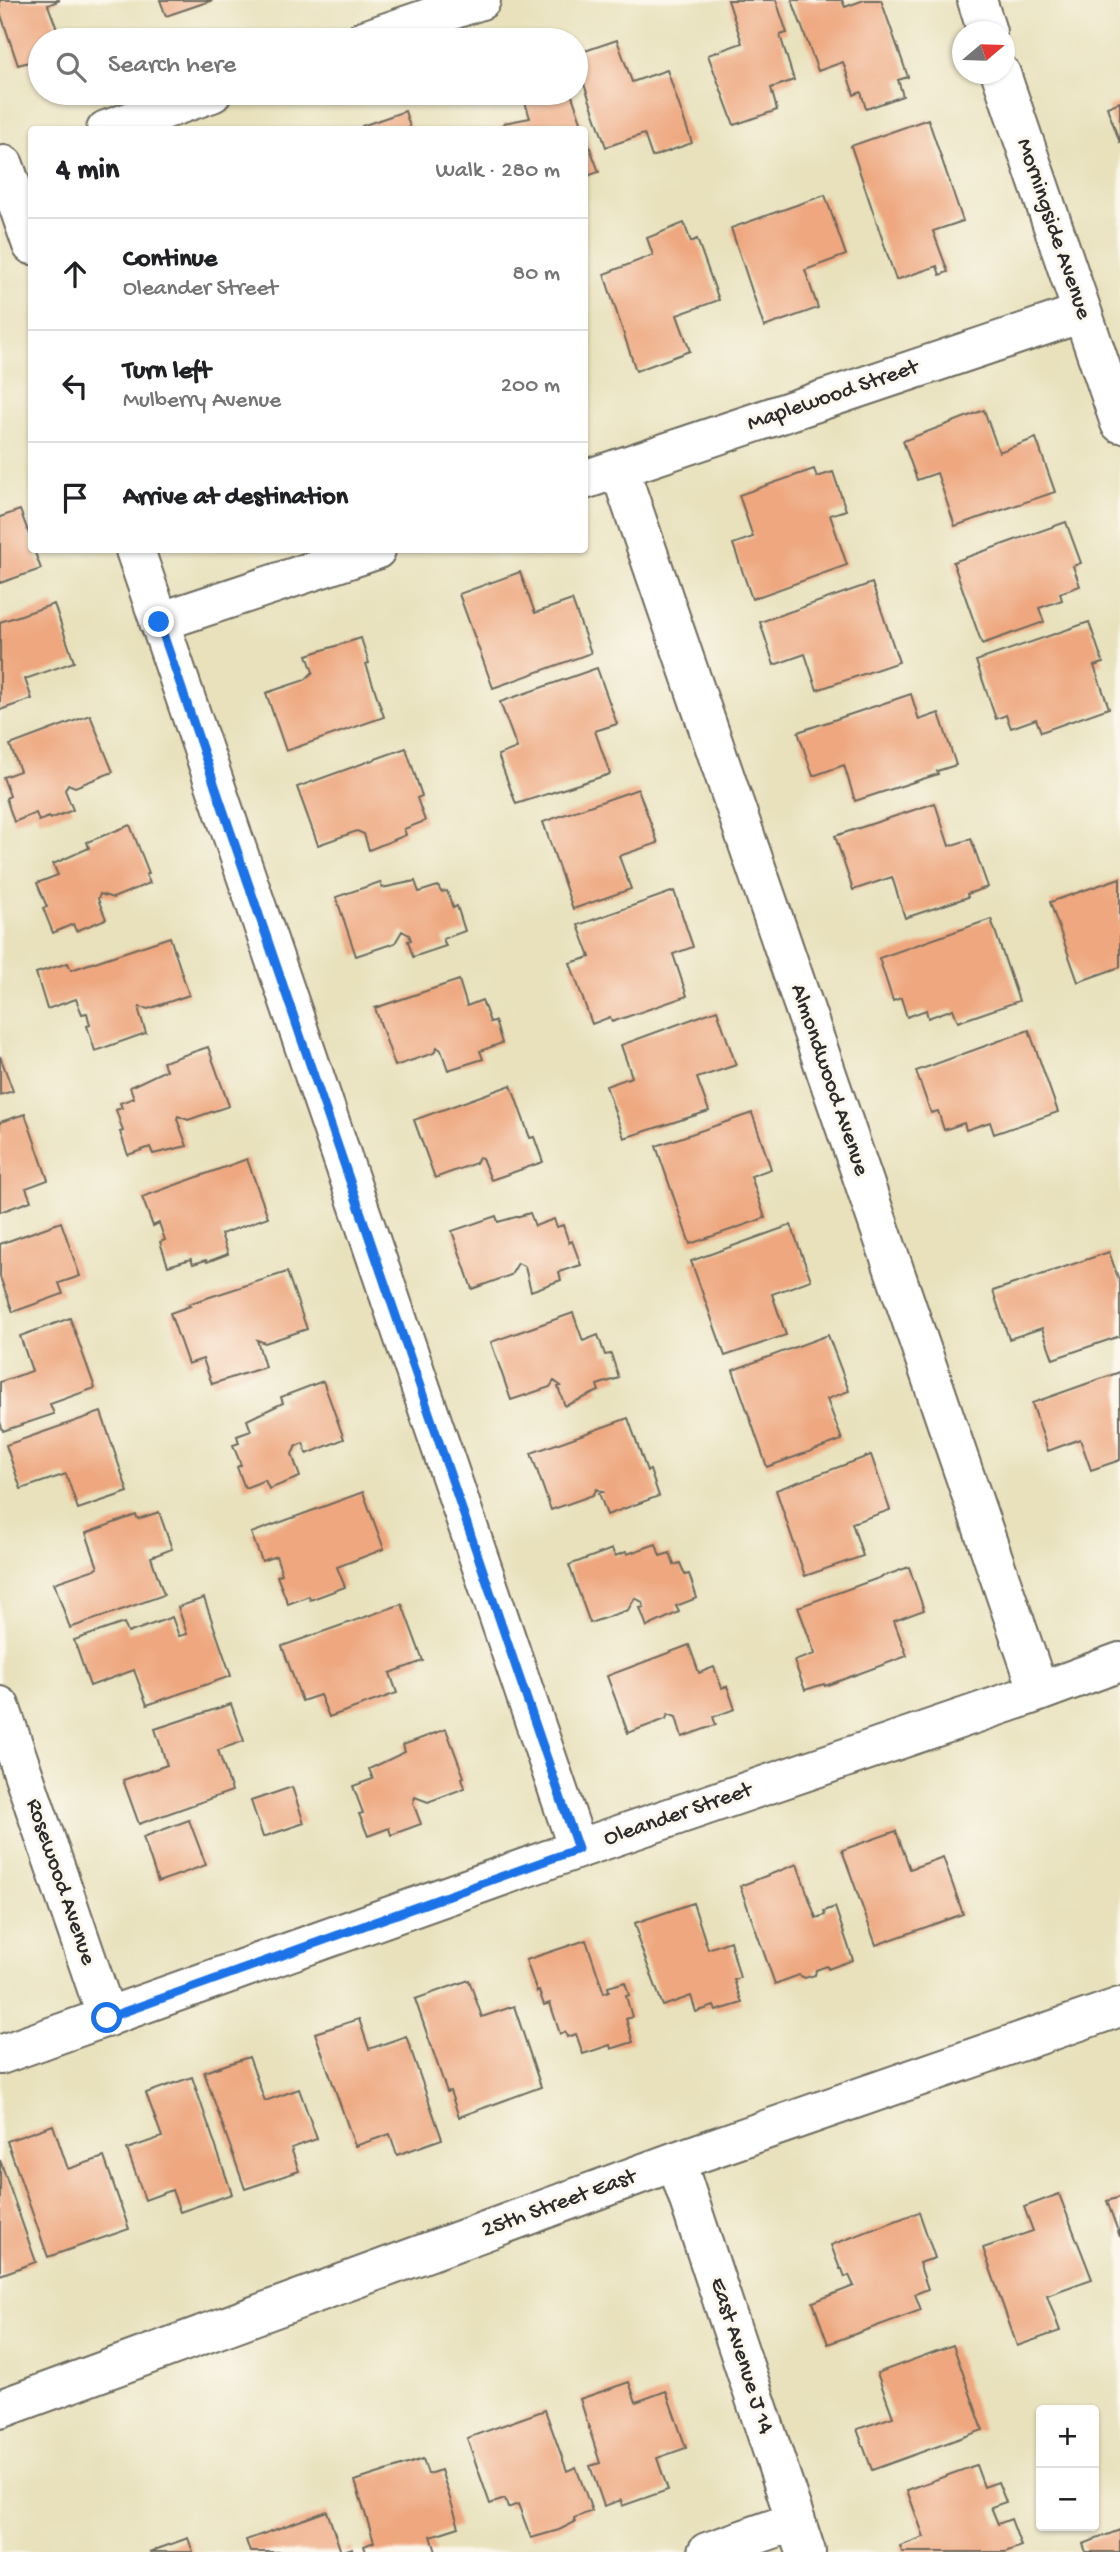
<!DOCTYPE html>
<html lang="en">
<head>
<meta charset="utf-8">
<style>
	:root { --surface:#fff; --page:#f6f6f6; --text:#202124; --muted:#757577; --line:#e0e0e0 }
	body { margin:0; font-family:"Gochi Hand",sans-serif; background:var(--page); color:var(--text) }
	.controls { position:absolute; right:21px; bottom:21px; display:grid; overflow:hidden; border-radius:7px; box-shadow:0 2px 5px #0004 }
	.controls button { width:63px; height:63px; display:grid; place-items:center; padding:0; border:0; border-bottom:2px solid var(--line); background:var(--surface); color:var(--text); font:35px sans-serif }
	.compass { position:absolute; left:952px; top:21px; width:63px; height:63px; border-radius:50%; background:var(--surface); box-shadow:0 2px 5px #0004; rotate:71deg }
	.stop { position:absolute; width:21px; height:21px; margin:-16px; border:5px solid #1a73e8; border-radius:50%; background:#fff }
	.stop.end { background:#1a73e8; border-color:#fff; box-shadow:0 2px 7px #0008 }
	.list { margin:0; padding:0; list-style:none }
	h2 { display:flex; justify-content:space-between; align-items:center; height:91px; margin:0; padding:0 28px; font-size:30px }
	h2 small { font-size:23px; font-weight:400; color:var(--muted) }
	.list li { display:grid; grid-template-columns:46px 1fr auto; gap:21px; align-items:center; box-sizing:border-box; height:112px; padding:0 28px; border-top:2px solid var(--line) }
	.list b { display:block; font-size:26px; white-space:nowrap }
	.list p { margin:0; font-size:23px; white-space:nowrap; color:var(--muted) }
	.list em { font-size:23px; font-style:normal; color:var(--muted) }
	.icon { flex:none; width:38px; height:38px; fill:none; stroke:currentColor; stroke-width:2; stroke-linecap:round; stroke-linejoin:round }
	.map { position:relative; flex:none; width:1120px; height:2552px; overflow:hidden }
	.search { position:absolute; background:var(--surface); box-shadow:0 2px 5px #0004; left:28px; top:28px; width:560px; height:77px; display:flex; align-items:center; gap:18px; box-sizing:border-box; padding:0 24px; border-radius:38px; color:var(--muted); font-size:26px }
	.panel { position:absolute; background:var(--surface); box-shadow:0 2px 5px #0004; left:28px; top:126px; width:560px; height:427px; border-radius:7px }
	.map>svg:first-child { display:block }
</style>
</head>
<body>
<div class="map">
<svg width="1120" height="2552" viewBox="0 0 1120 2552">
	<rect width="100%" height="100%" fill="#fbf7ec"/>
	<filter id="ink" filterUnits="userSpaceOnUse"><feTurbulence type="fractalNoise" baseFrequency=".0143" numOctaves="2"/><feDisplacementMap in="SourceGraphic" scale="14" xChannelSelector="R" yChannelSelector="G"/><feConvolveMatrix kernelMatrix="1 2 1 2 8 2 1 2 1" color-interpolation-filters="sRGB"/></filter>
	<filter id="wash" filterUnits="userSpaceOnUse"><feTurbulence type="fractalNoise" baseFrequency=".00686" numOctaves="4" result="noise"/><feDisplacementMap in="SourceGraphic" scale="28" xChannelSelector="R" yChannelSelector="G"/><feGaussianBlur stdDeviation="1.57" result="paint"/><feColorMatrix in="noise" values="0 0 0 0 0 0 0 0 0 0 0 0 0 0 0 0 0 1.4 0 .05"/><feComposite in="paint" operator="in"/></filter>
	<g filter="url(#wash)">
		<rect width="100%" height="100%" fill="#e8e1bc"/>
		<g id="blocks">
			<path fill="#eea77f" d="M0 0H60L48 5 61 40H40V59L18 65 0 12Z
				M160 0H213L166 16Z
				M728 0H776L787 33 780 35 794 80 771 88 777 110 734 125 708 55 742 43Z
				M792 0H842L845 7 864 0H881L908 77 898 80 903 96 866 109 861 92 854 95 843 62 818 71Z
				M617 40 632 82 667 70 692 143 652 157 644 134 606 147 576 61V54Z
				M522 93H571L584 130H500L504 123 530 118Z
				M1120 102V143L1107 107Z
				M405 111 411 130H363L362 126Z
				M928 119 963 221 933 231 948 272 940 275 937 266 896 280 851 146Z
				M584 132 599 172 584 177Z
				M825 195 846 255 805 270 818 308 764 327 731 228Z
				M684 223 691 242 697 239 719 300 677 315 690 351 636 371 604 274 653 255 647 238Z
				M984 410 999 452 1036 438 1055 492 955 526 937 473 917 480 903 441Z
				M814 469 817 477 833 472 846 510 830 515 847 565 752 599 733 544 753 537 739 495Z
				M20 510 32 542V550H34L41 569 0 583V517Z
				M1066 522 1081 563 1073 566 1080 586 1060 593 1062 600 1039 608 1044 622 982 644 953 562Z
				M520 572 535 613 572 600 591 653 493 688 459 594Z
				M872 583 899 662 817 690 805 654 774 665 760 622Z
				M54 604 74 662 25 679 32 699 0 710V622Z
				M1089 622 1103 663 1094 666 1109 708 1041 732 1036 719 1011 728 1006 715 996 719 976 661Z
				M361 638 369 663 366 664 384 717 286 751 266 693 305 680 313 672 307 655Z
				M597 668 617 724 595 731 610 774 516 804 498 755 517 748 500 702Z
				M911 694 919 720 939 713 956 765 937 771 938 774 855 801 844 765 813 776 798 732Z
				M90 715 113 772 75 787 68 784 65 790 73 810 50 819 49 817 39 821 36 813 14 822 6 798 10 796 3 777 20 771 10 745Z
				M406 748 422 796 417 798 425 821 404 829 406 835 369 850 364 834 357 831 318 845 297 787Z
				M638 789 658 843 619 856 631 889 573 909 543 822Z
				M935 803 949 846 971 839 988 887 967 894 968 897 905 918 892 877 853 890 835 836Z
				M130 825 149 873 146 875 150 883 113 898 100 894 98 899 106 919 76 931 73 924 53 933 43 908 47 907 37 883 58 875 53 864 89 848 87 842Z
				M1120 878V967L1078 982 1050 902Z
				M415 881 419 892 438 886 441 892 447 891 453 908 457 906 465 931 443 939 446 946 413 957 408 941 411 940 409 935 402 931 395 943 356 956 336 897 380 882 382 888Z
				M674 891 693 947 673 954 687 996 612 1022 610 1017 592 1024 570 963 590 957 578 925Z
				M991 919 1019 1001 958 1022 953 1009 928 1018 926 1010 907 1017 901 998 893 1001 879 958Z
				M170 937 189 995 148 1009 140 1007 139 1011 146 1033 95 1051 87 1026 90 1025 87 1013 82 1014 76 999 47 1009 36 973 68 963 71 970Z
				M459 980 467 1006 482 1000 490 1022 495 1021 502 1043 480 1051 483 1059 448 1070 441 1050 437 1047 434 1053 395 1066 375 1008Z
				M717 1010 736 1065 697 1078 709 1111 624 1138 606 1086 632 1077 621 1045Z
				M1029 1030 1058 1112 994 1134 990 1122 966 1130 964 1123 944 1130 938 1111 931 1113 916 1071Z
				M208 1047 229 1106 188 1120 178 1116 177 1119 187 1146 153 1154 150 1147 128 1155 120 1132 123 1131 116 1110 122 1108 120 1103 134 1098 130 1087 166 1070 163 1062Z
				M0 1056 13 1091 0 1095Z
				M511 1085 530 1138 534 1137 543 1162 491 1180 482 1158 479 1157 476 1163 435 1178 414 1120Z
				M752 1113 771 1169 751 1176 765 1218 690 1244 656 1146Z
				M25 1114 48 1180 26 1188 31 1201 0 1212V1122Z
				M247 1159 268 1217 221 1234 228 1254 207 1262 206 1260 193 1264 191 1259 168 1266 160 1242 165 1240 159 1223 153 1226 142 1197Z
				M530 1213 535 1226 554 1219 557 1227 563 1225 569 1243 572 1241 581 1265 559 1272 561 1280 531 1291 525 1267 518 1263 511 1275 472 1289 452 1231 496 1216 498 1222Z
				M61 1222 80 1276 59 1283 63 1294 13 1312 0 1277V1244Z
				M791 1225 811 1280 772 1294 786 1335 725 1356 691 1261Z
				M1109 1252 1120 1283V1336L1053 1359 1042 1328 1009 1339 993 1291Z
				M287 1272 307 1329 265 1343 257 1340 265 1367 212 1384 203 1359 188 1364 170 1313 190 1306 188 1304Z
				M573 1313 583 1341 598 1335 605 1355 611 1354 619 1378 597 1385 599 1391 565 1406 558 1387 561 1386 554 1381 550 1387 511 1400 491 1342Z
				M70 1318 95 1388 50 1404 54 1414 3 1431 0 1422V1382L32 1371 20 1336Z
				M828 1335 849 1391 827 1399 842 1440 767 1467 733 1370Z
				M1120 1372V1460L1091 1470 1080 1439 1048 1451 1032 1403Z
				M323 1381 344 1439 307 1454 303 1443 296 1446 292 1454 300 1477 269 1489 265 1480 245 1488 237 1467 241 1465 233 1445 239 1443 237 1436 251 1431 247 1420 283 1403 281 1397Z
				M101 1412 128 1492 78 1509 66 1474 21 1489 6 1445Z
				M628 1418 647 1471 650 1470 659 1496 607 1515 599 1493 603 1492 597 1489 593 1495 551 1510 531 1453Z
				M871 1455 890 1510 852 1523 863 1556 805 1576 776 1490Z
				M363 1492 384 1549 337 1567 345 1587 310 1600 309 1596 288 1604 277 1576 282 1574 276 1556 262 1561 251 1533Z
				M159 1512 172 1549 151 1557 164 1595 70 1628 54 1583 98 1568 86 1533 136 1515 138 1519Z
				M656 1544 660 1556 670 1553 674 1565 680 1563 685 1575 689 1574 697 1598 676 1606 679 1612 647 1627 640 1608 644 1607 642 1602 635 1598 628 1610 590 1623 569 1565 612 1549 615 1556 626 1552 627 1554Z
				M909 1567 924 1610 894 1621 907 1656 825 1686 824 1684 805 1690 794 1661 815 1654 798 1607Z
				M204 1598 231 1676 147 1705 134 1670 90 1686 74 1640 124 1623 128 1633 172 1617 179 1636 187 1634 178 1607Z
				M402 1604 423 1661 390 1673 397 1693 329 1717 320 1695 302 1701 282 1646Z
				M689 1645 699 1673 714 1667 722 1688 727 1686 735 1709 713 1717 716 1725 682 1737 676 1717 668 1714 666 1719 628 1733 607 1676Z
				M231 1704 244 1741 218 1750 232 1791 139 1824 123 1780 167 1765 155 1729Z
				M446 1729 464 1777 462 1778 465 1788 428 1802 415 1797 413 1803 421 1824 391 1835 389 1828 368 1836 359 1814 363 1813 353 1786 373 1779 369 1769 405 1752 403 1745Z
				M292 1787 304 1823 263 1837 251 1801Z
				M189 1820 206 1865 158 1882 143 1837Z
				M896 1831 910 1869 943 1857 963 1914 876 1945 842 1850Z
				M797 1864 816 1918 825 1915 824 1911 835 1907 853 1960 828 1969 827 1966 816 1970 815 1975 805 1978 799 1975 775 1984 740 1886Z
				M693 1903 708 1949 730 1941 740 1978 734 1980 742 2003 716 2011 714 2006 696 2012 691 1996 663 2006 637 1937 639 1936 635 1923Z
				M586 1940 604 1993 609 1991 608 1987 625 1982 629 1995 626 1996 632 2017 626 2019 633 2042 611 2049 610 2045 583 2054 576 2034 567 2037 565 2032 560 2034 550 2003 544 2005 539 1991 537 1992 526 1960Z
				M469 1980 482 2017 514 2006 541 2087 459 2117 450 2091 447 2092 415 1999Z
				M359 2019 369 2049 406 2036 442 2139 397 2155 390 2134 355 2146 315 2033Z
				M249 2057 265 2101 299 2089 317 2139 291 2148 299 2171 245 2189 204 2072Z
				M192 2077 232 2194 180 2212 172 2190 145 2200 127 2149 162 2137 146 2093Z
				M53 2125 68 2169 104 2157 129 2229 48 2257 7 2141Z
				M0 2160 36 2262 0 2275Z
				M1059 2194 1092 2279 1047 2295 1060 2331 1017 2346 983 2248 1033 2231 1024 2207Z
				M1120 2197V2237L1107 2201Z
				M919 2212 935 2258 919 2263 928 2289 915 2294 921 2310 828 2344 813 2302 854 2286 849 2275 845 2277 842 2269H840L831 2245Z
				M953 2345 983 2430 872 2470 857 2429 893 2417 877 2373Z
				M629 2382 636 2402 666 2391 686 2448 657 2458 668 2490 622 2506 621 2500 604 2506 590 2466 600 2463 580 2399Z
				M545 2410 567 2471 576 2467 592 2511 574 2518 575 2522 559 2530 531 2538 518 2504 508 2508 505 2499 490 2504 467 2438Z
				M423 2459 428 2474 441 2470 459 2527 431 2536 436 2552H366L364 2546 374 2542 355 2481Z
				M976 2465 984 2487 998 2482 1006 2502 991 2507 998 2524 1011 2519 1021 2546 1005 2552H902L900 2546 924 2537 907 2490Z
				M327 2511 341 2552 352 2548 353 2552H250L246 2540Z
				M1120 2530V2552H1086L1083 2544Z
				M188 2538 193 2552H149Z"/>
		</g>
	</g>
	<g filter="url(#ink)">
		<use href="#blocks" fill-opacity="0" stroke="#6d6b5e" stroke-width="2"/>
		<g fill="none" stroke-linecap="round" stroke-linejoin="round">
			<g stroke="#6d6b5e" stroke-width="42">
				<path id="minor" d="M977 0 987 32
					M364 40 481 0
					M1001 74 1120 423
					M106 130 212 93
					M4 165 32 245
					M619 468 1039 1692
					M584 480 1082 313
					M135 550 578 1849
					M159 622 376 550
					M0 1706 107 2018
					M0 2055 578 1849 1039 1692 1120 1662
					M676 2161 806 2552
					M0 2409 676 2161 1120 2007
					M707 2552 796 2521"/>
			</g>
			<use href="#minor" stroke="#fff" stroke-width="38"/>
		</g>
	</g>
	<g fill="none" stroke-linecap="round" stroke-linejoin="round" filter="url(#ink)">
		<path stroke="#1a73e8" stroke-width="9" d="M107 2018 578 1849 159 622"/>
	</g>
	<g text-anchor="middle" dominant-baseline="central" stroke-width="6" stroke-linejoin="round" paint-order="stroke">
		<g font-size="23" fill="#2b2b2b" stroke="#fbf7ec">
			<text transform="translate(1053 229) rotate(71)">Morningside Avenue</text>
			<text transform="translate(833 396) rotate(-19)">Maplewood Street</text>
			<text transform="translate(829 1080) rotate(71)">Almondwood Avenue</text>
			<text transform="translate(678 1815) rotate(-19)">Oleander Street</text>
			<text transform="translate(60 1882) rotate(71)">Rosewood Avenue</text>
			<text transform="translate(559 2204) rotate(-20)">25th Street East</text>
			<text transform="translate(741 2356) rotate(72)">East Avenue J 14</text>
		</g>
	</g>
</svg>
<div class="controls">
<button>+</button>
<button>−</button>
</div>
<svg class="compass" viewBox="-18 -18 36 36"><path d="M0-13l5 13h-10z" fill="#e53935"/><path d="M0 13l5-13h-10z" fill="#757577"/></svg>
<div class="stop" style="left:107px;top:2018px"></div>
<div class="stop end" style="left:159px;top:622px"></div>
<div class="search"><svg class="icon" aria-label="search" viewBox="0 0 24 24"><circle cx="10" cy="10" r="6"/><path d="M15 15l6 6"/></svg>Search here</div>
<section class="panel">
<h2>4 min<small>Walk · 280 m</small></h2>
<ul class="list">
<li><svg class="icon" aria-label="ahead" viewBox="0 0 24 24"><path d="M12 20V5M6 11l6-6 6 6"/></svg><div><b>Continue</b><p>Oleander Street</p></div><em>80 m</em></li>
<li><svg class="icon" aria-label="left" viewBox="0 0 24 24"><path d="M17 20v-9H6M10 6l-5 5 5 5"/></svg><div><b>Turn left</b><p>Mulberry Avenue</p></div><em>200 m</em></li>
<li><svg class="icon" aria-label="arrive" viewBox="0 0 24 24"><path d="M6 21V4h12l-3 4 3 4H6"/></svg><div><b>Arrive at destination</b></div></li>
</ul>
</section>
</div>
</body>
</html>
